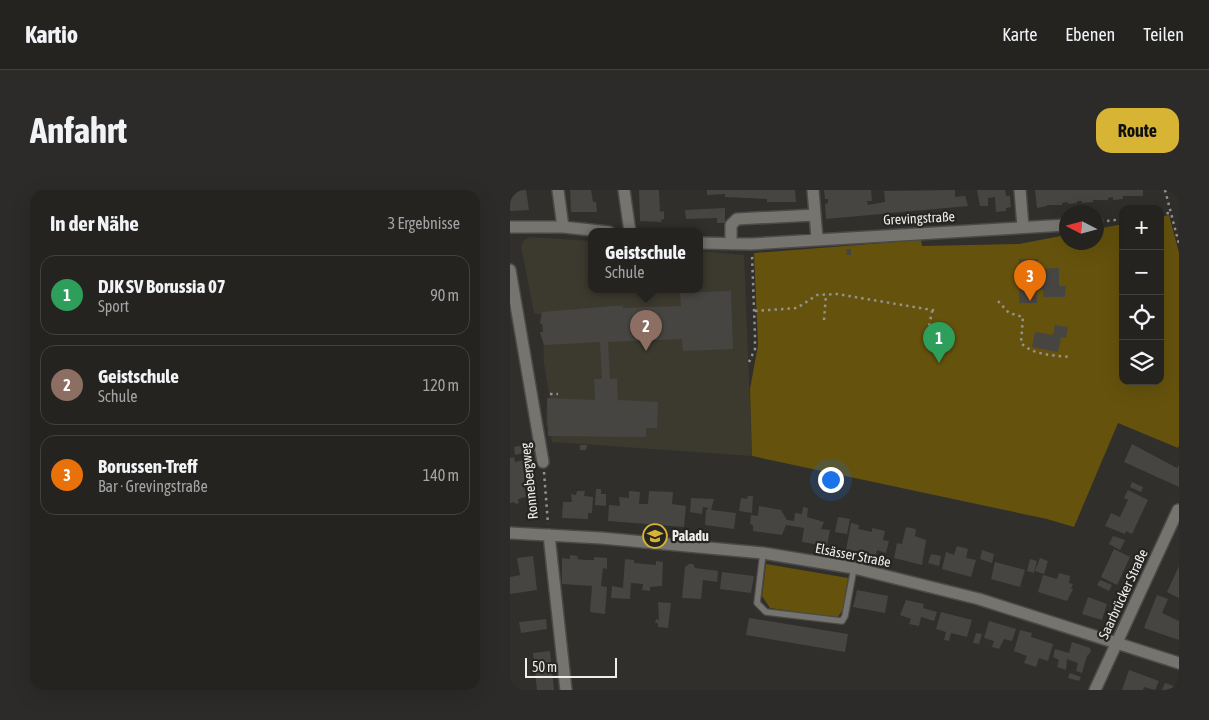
<!DOCTYPE html>
<html lang="de">
<head>
<meta charset="utf-8">
<style>
	:root { --surface:#242320; --page:#2c2b29; --text:#f1f3f6; --muted:#a3a4a5; --line:#41403e; --accent:#d8b434 }
	body { margin:0; font-family:"Asap Condensed",sans-serif; background:var(--page); color:var(--text) }
	.controls { position:absolute; right:15px; top:15px; display:grid; overflow:hidden; border-radius:10px; box-shadow:0 5px 20px #0002 }
	.controls button { width:45px; height:45px; display:grid; place-items:center; padding:0; border:0; border-bottom:1px solid var(--line); background:var(--surface); color:var(--text); font:25px sans-serif }
	.compass { position:absolute; left:549px; top:15px; width:45px; height:45px; border-radius:50%; background:var(--surface); box-shadow:0 5px 20px #0002; rotate:276deg }
	.scale { position:absolute; left:15px; bottom:12px; width:92px; box-sizing:border-box; padding-left:5px; border:2px solid #eeedeb; border-top:0; font-size:14px; line-height:18px; white-space:nowrap; color:#eeedeb; -webkit-text-stroke:4px #262522; paint-order:stroke }
	.you { position:absolute; left:320px; top:289px; width:18px; height:18px; margin:-12px; border:4px solid #fff; border-radius:50%; background:#1a73e8; box-shadow:0 0 0 8px #1a73e833 }
	.badge { display:grid; place-items:center; width:32px; height:32px; border-radius:50%; background:var(--accent); color:#fff; font-size:16px; font-weight:700 }
	.pin { position:absolute; translate:-50% -41px; filter:drop-shadow(0 1px 2px #0008) }
	.pin::after { content:''; position:absolute; top:26px; width:18px; height:15px; background:inherit; clip-path:polygon(0 0,100% 0,50% 100%) }
	.popup { position:absolute; left:78px; top:38px; width:115px; height:65px; box-sizing:border-box; display:grid; place-content:center; border-radius:10px; background:var(--surface); filter:drop-shadow(0 1px 4px #0005); font-size:16px; white-space:nowrap; color:var(--muted) }
	.popup b { font-size:19px; color:var(--text) }
	.popup::after { content:''; position:absolute; left:50%; top:100%; margin-left:-10px; border:10px solid transparent; border-top-color:var(--surface) }
	.list { margin:0; padding:0; list-style:none }
	h2 { display:flex; justify-content:space-between; align-items:center; height:65px; margin:0; padding:0 20px; font-size:21px }
	h2 small { font-size:16px; font-weight:400; color:var(--muted) }
	.list li { display:grid; grid-template-columns:32px 1fr auto; gap:15px; align-items:center; box-sizing:border-box; height:80px; margin:0 10px 10px; padding:0 10px; border:1px solid var(--line); border-radius:15px }
	.list b { display:block; font-size:19px; white-space:nowrap }
	.list p { margin:0; font-size:16px; white-space:nowrap; color:var(--muted) }
	.list em { font-size:16px; font-style:normal; color:var(--muted) }
	.icon { flex:none; width:28px; height:28px; fill:none; stroke:currentColor; stroke-width:2; stroke-linecap:round; stroke-linejoin:round }
	.map { position:relative; flex:none; width:669px; height:500px; overflow:hidden; border-radius:15px }
	header { display:flex; align-items:center; gap:30px; box-sizing:border-box; height:70px; padding:0 25px; background:var(--surface); border-bottom:1px solid var(--line) }
	header strong { font-size:24px }
	nav { display:flex; gap:28px; margin-inline-start:auto; font-size:18px }
	.intro { display:flex; align-items:center; justify-content:space-between; box-sizing:border-box; height:120px; padding:0 30px }
	h1 { margin:0; font-size:35px }
	.button { padding:12px 22px; border-radius:15px; background:var(--accent); color:#111; font-size:18px; font-weight:700 }
	main { display:flex; gap:30px; padding:0 30px }
	aside { flex:1; background:var(--surface); border-radius:15px; box-shadow:0 5px 20px #0002 }
	.map>svg:first-child { display:block }
</style>
</head>
<body>
<header>
<strong>Kartio</strong>
<nav><a>Karte</a><a>Ebenen</a><a>Teilen</a></nav>
</header>
<div class="intro"><h1>Anfahrt</h1><a class="button">Route</a></div>
<main>
<aside>
<h2>In der Nähe<small>3 Ergebnisse</small></h2>
<ul class="list">
<li><span class="badge" style="background:#2e9e5b">1</span><div><b>DJK SV Borussia 07</b><p>Sport</p></div><em>90 m</em></li>
<li><span class="badge" style="background:#8d6e63">2</span><div><b>Geistschule</b><p>Schule</p></div><em>120 m</em></li>
<li><span class="badge" style="background:#e8710a">3</span><div><b>Borussen-Treff</b><p>Bar · Grevingstraße</p></div><em>140 m</em></li>
</ul>
</aside>
<div class="map">
<svg width="669" height="500" viewBox="0 0 669 500">
	<rect width="100%" height="100%" fill="#302f2b"/>
	<path fill="#3c392f" d="M20 47 82 51V100H190V61L234 65 242 266 42 252 41 246H38V236H36L37 208H40L33 168H34L33 148H31L30 142H33L30 128H32V125L24 123 11 56 14 50Z"/>
	<path fill="#65520d" d="M659 25 669 63V255L668 258 608 233 564 337 537 329 242 266 240 199 248 155 244 63 411 50 412 56 509 54 556 45V52H586L587 39 613 34V191H650V27Z
		M256 374 338 388 333 420 327 428 260 418 252 406Z"/>
	<path fill="#474541" d="M0 0H16L19 20 0 21Z
		M60 0H81L83 12H86L87 22H61Z
		M129 0H149L150 22 154 21V29L151 30V32L130 31Z
		M197 0H285L286 12H257V9L215 7V4L197 5Z
		M314 0H361L362 11H357L358 15 375 12 374 1 445 0V7L455 6 458 16 316 29 315 14 318 13V9H315Z
		M467 0H495L496 6H500L501 17 496 18V21L486 22 485 7 478 8V16H470Z
		M525 0H633V6H613V9L603 10V7L598 8V10H583V12L572 13V11H567V13L558 14V12L552 13V15H537V16L527 18Z
		M215 18V33H207V28L176 29 175 20Z
		M336 59H341V65H337Z
		M509 69H528V79L549 78V96H556L555 107H533V100H527V113H509Z
		M221 101 223 159 173 161 172 149 98 152 100 189 107 188 108 210 148 212 147 238H136V247L38 246 37 208 85 210 84 189H92L90 152 34 155 30 142H33V134H30L32 122 103 116H113V118L171 116 170 103Z
		M545 135 558 137 556 148 551 147 548 162 522 157 525 142 543 145Z
		M622 254 667 278 669 275V297L614 272Z
		M13 255 14 263 5 265 4 257Z
		M70 255H77L76 260H70Z
		M4 267 5 272 14 270 17 287H14V294L16 307 8 309 9 313 5 314V312L0 313V268Z
		M622 292 633 297 631 302 620 297Z
		M86 299H91V304H96V316L85 315Z
		M618 300 638 310 622 344 616 341 615 344 595 336 601 323 610 327 618 310 614 308Z
		M67 301H75L74 306 83 307 82 323H78V329L52 328 53 312H62L61 304 66 305Z
		M119 301 130 302 129 314H138L139 301 163 302 162 314 176 316 174 337 98 331 99 315 110 316 109 307 119 308Z
		M238 306H243L242 323 229 321 231 308 237 309Z
		M181 308 204 309 201 320 226 323 224 339 195 335 196 320 199 318 193 317 192 324 180 322Z
		M249 316 271 320 277 330 284 331 285 323 292 324 293 317 298 318 297 327 314 332 311 339 320 340 317 356 292 352 294 338 276 335 272 345 243 341V335L240 334 241 325 248 326Z
		M328 327 340 329 337 344 325 342Z
		M341 333 349 335 348 339 362 342V338L375 341 373 350 379 351 376 363 367 360 366 365 336 360Z
		M396 337 406 339 405 346 416 350 412 375 384 368 387 353 392 354Z
		M603 346 615 350 610 360 599 354Z
		M447 356 458 359 456 368 466 370 461 387 432 379 436 362 444 365Z
		M604 359 620 367 607 395 591 387Z
		M472 360 484 364 482 373 470 369Z
		M421 364 431 366 429 376 418 373Z
		M60 365 68 366 67 369 75 370H84V367L97 368V379L93 378 91 396 97 397 95 424 80 422 82 396 52 394V368L60 369Z
		M23 366 27 400 0 404V387L10 385 7 368Z
		M530 368 538 371 534 384 525 381Z
		M115 369 124 370V373L146 375V371L153 372 152 396 140 397V401L132 400 133 394 121 393 120 409 101 408 102 396 113 398Z
		M520 369 527 371 524 383 517 381Z
		M485 372 515 380 510 397 481 389Z
		M179 374H183L185 378 208 381 207 392 193 390 191 409 172 408 175 377Z
		M669 376V408L657 402Z
		M212 382 244 386 241 403 210 399Z
		M549 383 560 386 559 393 563 394 561 399H563L557 411 528 402 533 385 547 389Z
		M590 390 602 395 599 401 587 395Z
		M347 400 378 406 375 423 343 417Z
		M647 405 658 409 652 423 669 431V450L634 438Z
		M578 407 597 414 592 430 572 424Z
		M396 410 414 414 413 418 427 422 424 431 411 427 409 436 399 434 401 429 390 425Z
		M148 412 161 413 158 438 148 437V433H145L146 429 149 430Z
		M431 422 462 430 457 447 441 443 439 451 434 450 436 442 426 439Z
		M239 428 338 444 335 462 236 445Z
		M36 429 37 439 11 443 9 432Z
		M479 431 506 439 502 451 494 449 489 459 482 457 484 451 474 448Z
		M510 440 522 443 521 447 543 454 538 471 529 468 526 477 514 473 517 466 504 461Z
		M466 443 472 444 469 454 463 453Z
		M562 452 580 458 581 462 577 466 572 483 566 481 568 473 557 469 556 480 547 477 549 470 543 467 545 459 559 463Z
		M40 461 44 500H27L23 463Z
		M619 480 649 491 645 500 634 497 633 500H612Z
		M560 483 571 487 569 491 558 488Z
		M655 493 669 498V500H652Z"/>
	<g fill="none" stroke-linecap="round" stroke-linejoin="round">
		<g stroke="#4b4a48" stroke-width="8">
			<path id="service" d="M253 363 247 413 256 422 332 431 335 426 344 378"/>
		</g>
		<g stroke="#4b4a48" stroke-width="14">
			<path id="minor" d="M48 0 53 37
				M114 0 120 42
				M303 0 307 48
				M510 0 513 37
				M586 32H587
				M0 37H53L99 42
				M190 53 241 54 556 35
				M221 54V35L227 29 305 25
				M0 80 33 272
				M0 343 91 348 253 363 344 378 469 409 669 473
				M39 345 56 500
				M585 500 668 320"/>
		</g>
		<path stroke="#93928f" stroke-width="2.5" stroke-dasharray="2.5 4" stroke-linecap="butt" d="M655 0 669 54
			M650 24 660 23
			M597 31 613 29
			M488 111 499 123 513 127 511 153C523 165 542 165 559 167
			M245 121 287 118 307 105 327 104 428 121
			M314 130 316 105
			M418 142 422 121
			M239 172 245 159V146L242 65
			M40 204H48
			M34 282 38 334"/>
		<use href="#service" stroke="#75746f" stroke-width="5.5"/>
		<use href="#minor" stroke="#75746f" stroke-width="11"/>
	</g>
	<defs>
		<g id="school-ring" transform="scale(1.25)"><circle r="9.5" fill="#262522" stroke="#d8b434" stroke-width="1.5"/><path d="M0-5L7-2L0 1L-7-2ZM-4 1L0 2.5L4 1V4Q0 6-4 4Z" fill="#d8b434"/></g>
	</defs>
	<g fill-rule="evenodd">
		<use href="#school-ring" x="145" y="346"/>
	</g>
	<g text-anchor="middle" dominant-baseline="central" stroke-width="4.5" stroke-linejoin="round" paint-order="stroke">
		<g font-size="14" fill="#eeedeb" stroke="#262522">
			<text transform="translate(409 28) rotate(-3)">Grevingstraße</text>
			<text transform="translate(19 291) rotate(-96)">Ronnebergweg</text>
			<text transform="translate(343 365) rotate(11)">Elsässer Straße</text>
			<text transform="translate(613 404) rotate(-65)">Saarbrücker Straße</text>
		</g>
		<g font-size="14" font-weight="bold" fill="#eeedeb" stroke="#262522" text-anchor="start">
			<text x="162" y="346">Paladu</text>
		</g>
	</g>
</svg>
<div class="controls">
<button>+</button>
<button>−</button>
<button><svg class="icon" aria-label="locate" viewBox="0 0 24 24"><circle cx="12" cy="12" r="6"/><path d="M12 2v4M12 18v4M2 12h4M18 12h4"/></svg></button>
<button><svg class="icon" aria-label="layers" viewBox="0 0 24 24"><path d="M12 4l9 5-9 5-9-5zM3 14l9 5 9-5"/></svg></button>
</div>
<svg class="compass" viewBox="-18 -18 36 36"><path d="M0-13l5 13h-10z" fill="#e53935"/><path d="M0 13l5-13h-10z" fill="#a3a4a5"/></svg>
<div class="scale">50 m</div>
<div class="you"></div>
<div class="pin badge" style="left:429px;top:173px;background:#2e9e5b">1</div>
<div class="pin badge" style="left:136px;top:161px;background:#8d6e63">2</div>
<div class="popup"><b>Geistschule</b>Schule</div>
<div class="pin badge" style="left:520px;top:111px;background:#e8710a">3</div>
</div>
</main>
</body>
</html>
